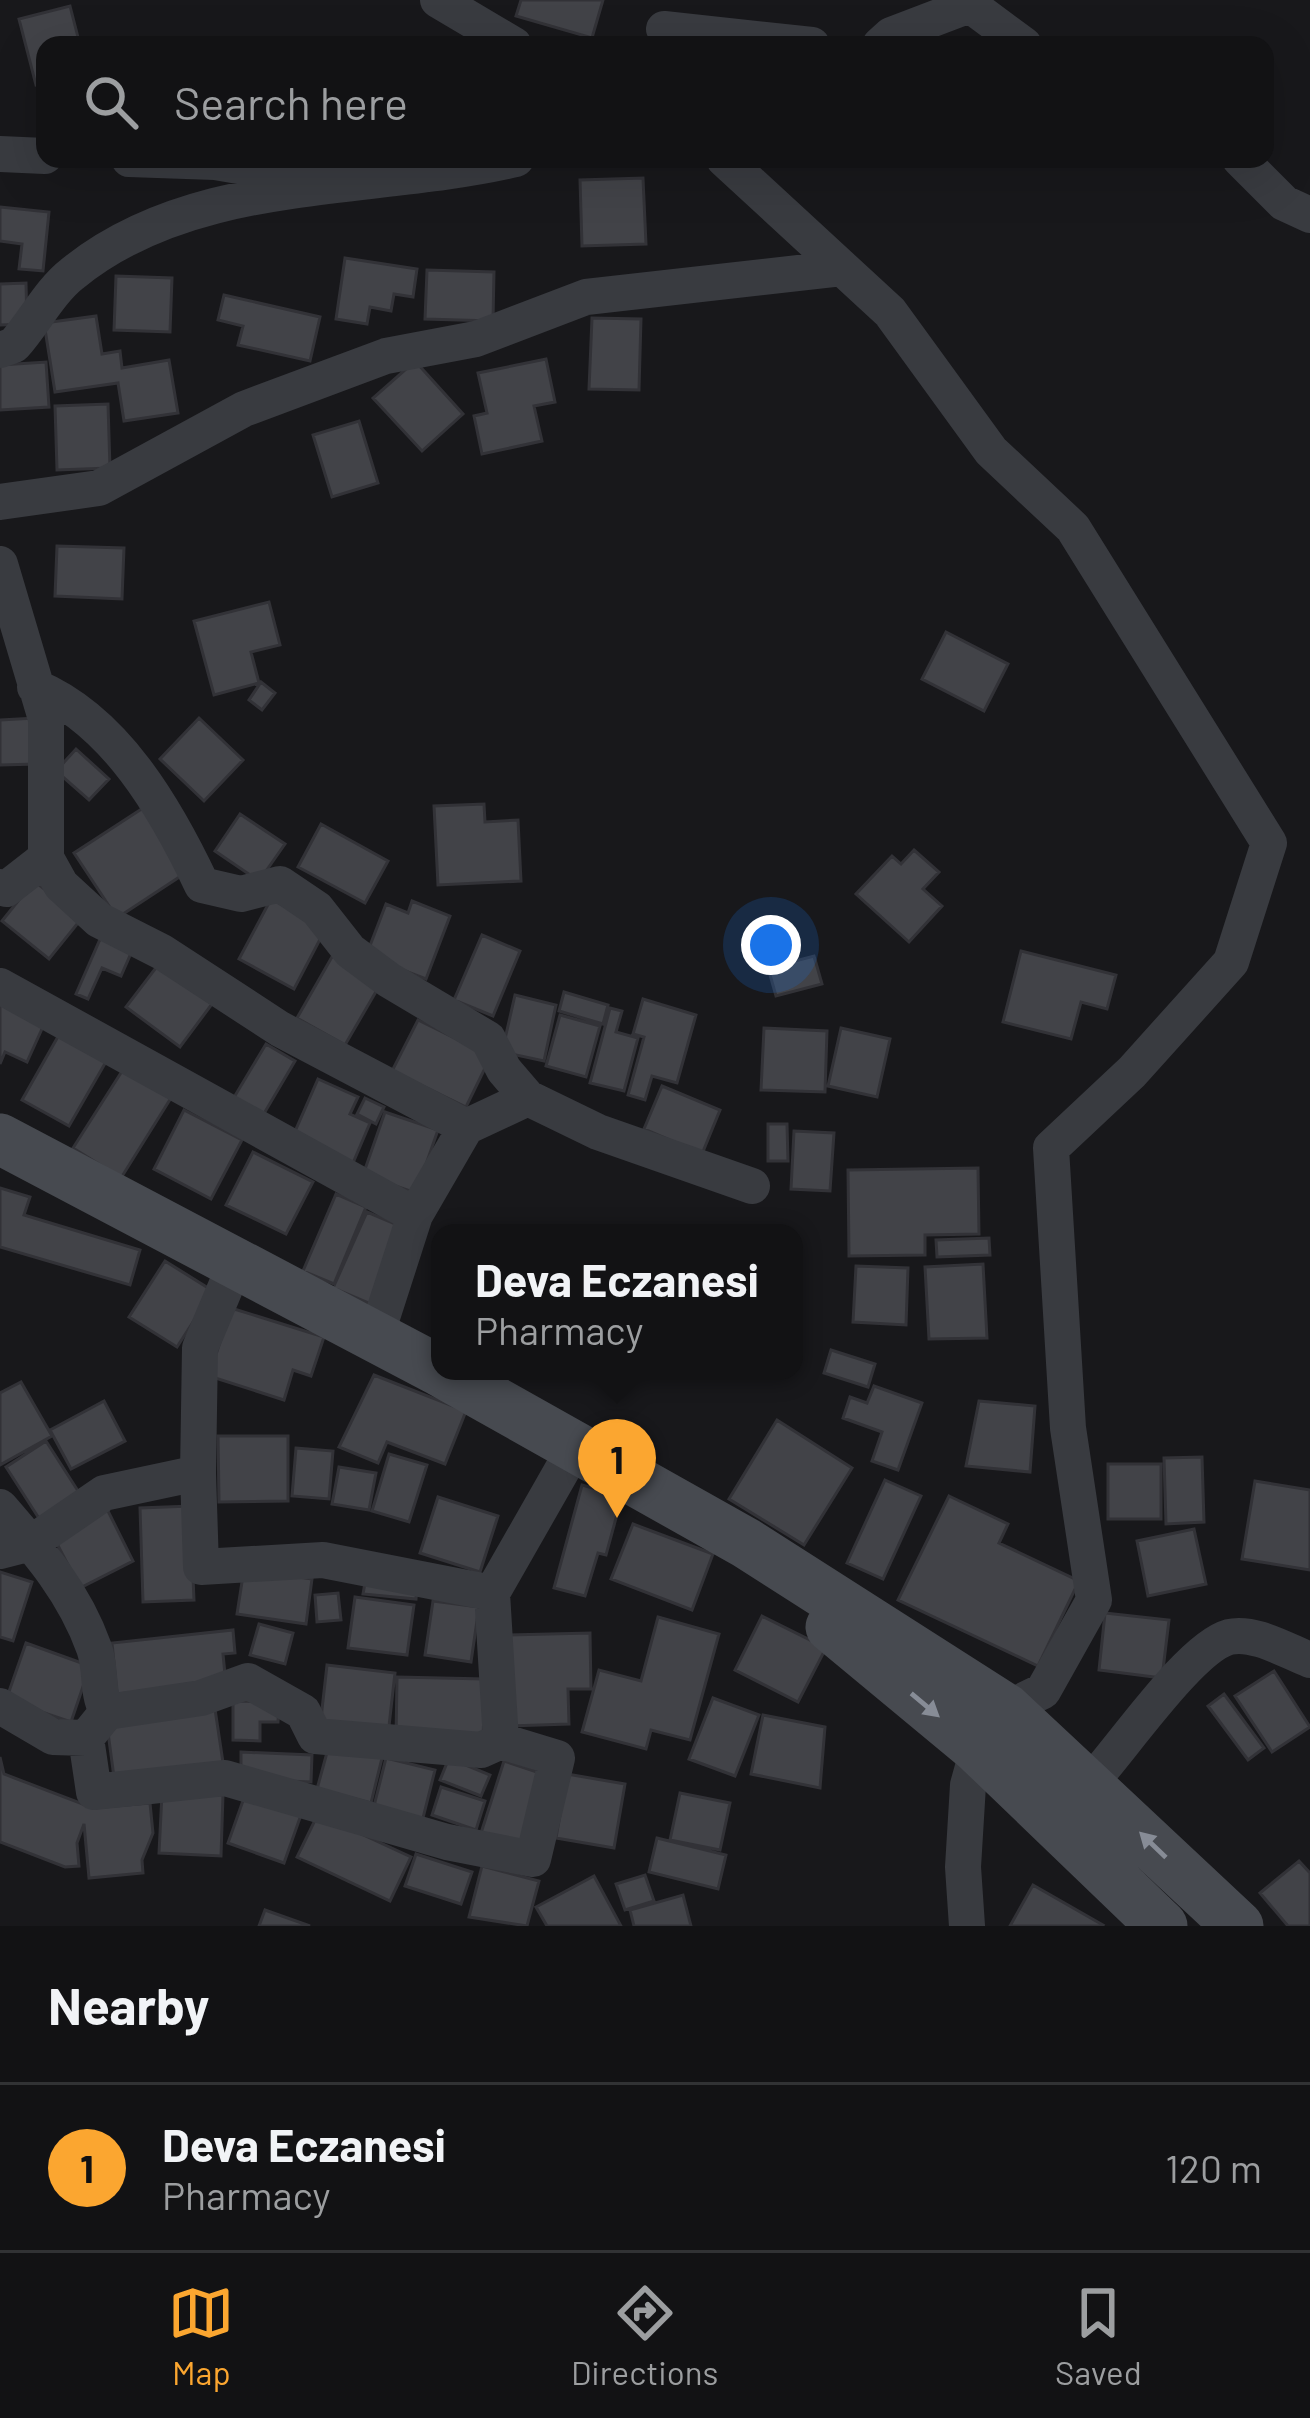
<!DOCTYPE html>
<html lang="en">
<head>
<meta charset="utf-8">
<style>
	:root { --surface:#121214; --page:#1f2022; --text:#f1f3f6; --muted:#9c9ea0; --line:#313234; --accent:#fba630 }
	body { margin:0; font-family:Barlow,sans-serif; background:var(--page); color:var(--text) }
	.you { position:absolute; left:771px; top:945px; width:42px; height:42px; margin:-30px; border:9px solid #fff; border-radius:50%; background:#1a73e8; box-shadow:0 0 0 18px #1a73e833 }
	.badge { display:grid; place-items:center; width:78px; height:78px; border-radius:50%; background:var(--accent); color:#111; font-size:39px; font-weight:700 }
	.pin { position:absolute; translate:-50% -99px; filter:drop-shadow(0 3px 6px #0008) }
	.pin::after { content:''; position:absolute; top:63px; width:42px; height:36px; background:inherit; clip-path:polygon(0 0,100% 0,50% 100%) }
	.popup { position:absolute; left:431px; top:1224px; width:372px; height:156px; box-sizing:border-box; display:grid; place-content:center; border-radius:24px; background:var(--surface); filter:drop-shadow(0 3px 9px #0005); font-size:39px; white-space:nowrap; color:var(--muted) }
	.popup b { font-size:45px; color:var(--text) }
	.popup::after { content:''; position:absolute; left:50%; top:100%; margin-left:-24px; border:24px solid transparent; border-top-color:var(--surface) }
	.list { margin:0; padding:0; list-style:none }
	h2 { display:flex; justify-content:space-between; align-items:center; height:156px; margin:0; padding:0 48px; font-size:51px }
	h2 small { font-size:39px; font-weight:400; color:var(--muted) }
	.list li { display:grid; grid-template-columns:78px 1fr auto; gap:36px; align-items:center; box-sizing:border-box; height:168px; padding:0 48px; border-top:3px solid var(--line) }
	.list b { display:block; font-size:45px; white-space:nowrap }
	.list p { margin:0; font-size:39px; white-space:nowrap; color:var(--muted) }
	.list em { font-size:39px; font-style:normal; color:var(--muted) }
	.icon { flex:none; width:66px; height:66px; fill:none; stroke:currentColor; stroke-width:2; stroke-linecap:round; stroke-linejoin:round }
	.map { position:relative; flex:none; width:1310px; height:1926px; overflow:hidden }
	.search { position:absolute; background:var(--surface); box-shadow:0 12px 48px #0002; left:36px; right:36px; top:36px; height:132px; display:flex; align-items:center; gap:30px; box-sizing:border-box; padding:0 42px; border-radius:24px; color:var(--muted); font-size:45px }
	.sheet { height:324px; background:var(--surface) }
	nav { display:flex; justify-content:space-around; align-items:center; box-sizing:border-box; height:168px; border-top:3px solid var(--line); background:var(--surface); font-size:33px; color:var(--muted) }
	nav a { display:grid; justify-items:center; gap:6px }
	nav .on { color:var(--accent) }
	.map>svg:first-child { display:block }
</style>
</head>
<body>
<div class="map">
<svg width="1310" height="1926" viewBox="0 0 1310 1926">
	<rect width="100%" height="100%" fill="#18181b"/>
	<path fill="#424348" stroke="#323237" stroke-width="3" d="M521 0H603L592 38 516 16Z
		M70 6 80 45H45V83L36 85 19 19Z
		M643 178 646 244 582 246 580 180Z
		M0 207 49 212 43 271 19 269 22 244 0 241Z
		M345 258 417 269 413 297 394 294 391 311 370 307 367 324 336 319Z
		M427 270 494 272 493 321 425 319Z
		M116 276 172 278 170 332 114 330Z
		M26 283 27 324 0 325V284Z
		M224 295 320 317 310 361 238 345 243 326 218 320Z
		M96 316 102 354 120 351 122 368 169 360 178 413 124 421 118 383 55 392 44 323Z
		M592 318 641 319 639 390 589 389Z
		M546 359 555 402 534 406 542 441 482 454 474 416 487 413 478 373Z
		M415 361 463 414 422 451 373 398Z
		M46 362 49 407 0 410V365Z
		M108 404 110 468 57 470 55 406Z
		M359 421 378 483 332 497 313 435Z
		M57 546 124 548 122 599 55 596Z
		M269 602 280 645 251 652 259 683 214 695 194 621Z
		M946 632 1008 664 984 711 922 679Z
		M261 682 275 693 262 710 249 700Z
		M35 718 37 764 0 765V720Z
		M199 718 243 760 204 801 160 759Z
		M76 749 109 779 89 800 56 771Z
		M484 804 485 822 518 820 521 881 438 885 434 806Z
		M143 808 187 872 117 918 74 853Z
		M240 814 285 844 259 881 215 851Z
		M321 824 388 861 365 903 298 867Z
		M914 850 939 872 923 889 942 906 909 942 856 894 892 856 901 864Z
		M34 881 82 918 49 959 2 921Z
		M271 899 326 928 294 989 239 959Z
		M412 901 450 916 426 979 366 956 386 904 408 913Z
		M482 935 520 951 493 1016 454 1000Z
		M101 937 132 951 121 976 102 968 88 999 76 994Z
		M1021 951 1116 975 1107 1009 1081 1002 1071 1039 1003 1022Z
		M333 955 381 983 345 1045 297 1018Z
		M814 956 822 984 776 996 768 968Z
		M158 965 212 1004 180 1047 126 1007Z
		M564 992 608 1005 603 1024 559 1011Z
		M515 995 556 1005 544 1061 502 1052Z
		M0 998 46 1020 27 1062 5 1052 0 1064Z
		M643 999 696 1015 677 1083 652 1076 645 1100 628 1095 644 1037 633 1034Z
		M610 1008 622 1011 616 1032 638 1038 624 1091 590 1083Z
		M560 1015 600 1026 586 1077 546 1066Z
		M418 1020 491 1056 466 1107 392 1071Z
		M764 1028 827 1031 825 1092 761 1090Z
		M841 1028 890 1039 877 1097 828 1086Z
		M60 1033 107 1060 69 1126 22 1100Z
		M266 1044 295 1061 262 1117 233 1099Z
		M124 1068 171 1098 121 1178 73 1148Z
		M318 1079 358 1097 350 1114 370 1123 353 1163 293 1136Z
		M662 1086 720 1110 702 1154 644 1129Z
		M365 1098 384 1107 376 1124 357 1114Z
		M184 1110 242 1140 211 1199 154 1169Z
		M385 1112 438 1130 416 1193 363 1175Z
		M768 1124H787L788 1161H768Z
		M794 1131 834 1133 830 1191 791 1189Z
		M253 1152 313 1182 286 1234 226 1205Z
		M978 1168 979 1234 925 1235V1255L849 1256 848 1170Z
		M0 1188 30 1197 24 1215 140 1250 130 1285 0 1247Z
		M336 1194 366 1207 334 1284 303 1271Z
		M367 1212 405 1228 373 1305 333 1288Z
		M989 1238 990 1255 937 1257 936 1240Z
		M165 1261 213 1291 177 1347 129 1317Z
		M983 1264 987 1338 929 1339 925 1267Z
		M856 1266 908 1268 906 1325 853 1322Z
		M231 1308 324 1337 311 1376 293 1370 284 1400 209 1376Z
		M831 1350 875 1364 868 1387 824 1373Z
		M374 1375 466 1411 445 1464 387 1442 378 1463 339 1447Z
		M21 1382 52 1436 0 1465V1393Z
		M874 1386 922 1403 898 1470 872 1461 882 1432 843 1418 850 1397 867 1403Z
		M104 1401 125 1441 71 1469 50 1430Z
		M979 1401 1035 1406 1030 1472 966 1466Z
		M777 1420 852 1468 804 1545 729 1499Z
		M218 1436H288V1501L219 1502Z
		M46 1441 80 1494 40 1520 6 1467Z
		M296 1448 333 1451 329 1499 292 1496Z
		M389 1454 427 1465 409 1522 372 1511Z
		M1202 1457 1204 1522 1166 1524 1164 1458Z
		M1108 1464H1161V1519H1108Z
		M339 1467 376 1473 369 1510 332 1504Z
		M885 1480 921 1496 883 1579 847 1563Z
		M1255 1481 1310 1490V1570L1242 1559Z
		M582 1485 622 1496 606 1555 598 1553 585 1596 554 1588Z
		M949 1496 1008 1524 999 1543 1079 1581 1038 1666 898 1600Z
		M438 1497 498 1516 480 1572 420 1553Z
		M190 1506 194 1600 143 1602 140 1508Z
		M107 1509 133 1561 80 1588 53 1536Z
		M633 1524 713 1554 692 1610 611 1579Z
		M1194 1529 1206 1584 1148 1596 1137 1541Z
		M244 1569 312 1579 306 1624 237 1614Z
		M0 1572 32 1582 13 1641 0 1637Z
		M365 1583 417 1588 416 1599 363 1594Z
		M338 1593 341 1620 317 1622 315 1595Z
		M355 1597 414 1605 407 1655 348 1648Z
		M433 1601 479 1607 471 1662 425 1655Z
		M1105 1613 1169 1620 1162 1678 1099 1670Z
		M762 1616 826 1648 798 1702 735 1670Z
		M658 1617 719 1634 690 1740 651 1730 646 1749 582 1732 599 1670 641 1681Z
		M259 1624 293 1633 285 1664 250 1655Z
		M233 1630 235 1653 223 1654 226 1684 117 1694 112 1643Z
		M590 1633 591 1689H568L569 1724 510 1726 507 1635Z
		M26 1643 90 1666 71 1722 6 1700Z
		M327 1665 395 1673 388 1735 320 1727Z
		M1274 1671 1310 1727 1272 1752 1235 1696Z
		M397 1677 485 1679 483 1740 396 1738Z
		M1224 1694 1264 1748 1248 1760 1208 1706Z
		M713 1698 759 1715 735 1776 689 1759Z
		M233 1701 279 1702 278 1722H260V1741L233 1740Z
		M215 1709 224 1769 115 1785 107 1725Z
		M763 1715 825 1727 820 1788 751 1774Z
		M329 1745 382 1758 371 1803 317 1789Z
		M241 1752 312 1755 311 1782 241 1779Z
		M0 1757 4 1774 93 1808 150 1803 153 1833 142 1860 143 1873 89 1878 84 1824 77 1843 79 1866 65 1867 0 1842Z
		M386 1758 435 1770 421 1826 372 1814Z
		M449 1758 490 1775 481 1796 440 1780Z
		M504 1761 546 1775 523 1846 481 1833Z
		M567 1774 625 1784 614 1848 556 1838Z
		M441 1787 485 1801 476 1830 432 1815Z
		M162 1793 223 1795 221 1856 159 1853Z
		M680 1793 730 1803 720 1850 670 1840Z
		M245 1795 301 1815 284 1863 228 1843Z
		M318 1814 411 1857 390 1901 297 1857Z
		M657 1838 726 1855 718 1889 649 1872Z
		M416 1854 472 1872 461 1904 405 1886Z
		M1299 1861 1310 1873V1926H1288L1260 1893Z
		M482 1866 539 1881 527 1926 469 1917Z
		M645 1875 654 1901 625 1910 616 1884Z
		M594 1876 621 1926H547L536 1907Z
		M1033 1885 1103 1925 1102 1926H1010Z
		M683 1895 691 1926H634L630 1910Z
		M265 1910 310 1926H259Z"/>
	<g fill="none" stroke-linecap="round" stroke-linejoin="round">
		<path stroke="#393b40" stroke-width="36" d="M438 0 514 45
			M664 29 812 45
			M880 45 891 35 970 5 1024 45
			M0 154 45 156
			M129 159 215 162 315 179
			M724 159 890 312 991 451 1073 528 1269 843 1231 962 1132 1072 1051 1148 1068 1428 1094 1600 1043 1691 1006 1709 978 1749 968 1785 963 1867 967 1926
			M1240 159 1284 203 1310 215
			M0 350 14 345C33 324 50 291 72 274 194 174 371 193 516 159
			M0 502 99 488 244 409 386 356 476 339 586 297 842 268
			M0 564 46 719V858L61 885 99 920 162 952 280 1029 466 1127 415 1215 376 1336
			M35 687C115 720 166 809 202 885L241 894 280 884 317 909 350 951 389 980 488 1039 504 1070 528 1098
			M0 887 6 889 46 858
			M0 986 415 1215
			M466 1127 528 1098 598 1132 752 1186
			M198 1473 201 1567 323 1560 492 1593
			M0 1507C39 1552 74 1592 94 1648 102 1670 96 1690 107 1712
			M0 1551 31 1543 104 1493 198 1473 200 1348 237 1260
			M0 1706 53 1737 86 1738 107 1712 201 1698 248 1681 303 1712 315 1736 481 1750 501 1741
			M86 1738 94 1792 225 1778 447 1842 533 1859 557 1758 501 1741 492 1593 577 1444
			M1073 1802C1110 1767 1186 1649 1229 1637 1254 1631 1287 1651 1310 1660"/>
		<path stroke="#474a50" stroke-width="51" d="M0 1139 440 1371
			M440 1371 746 1543 1006 1709 1238 1926
			M831 1627 978 1749 1162 1926"/>
	</g>
	<defs><path id="oneway-solid" d="M-6-.8H1V-3.2L6.5 0L1 3.2V.8H-6Z" transform="scale(3)"/></defs>
	<g fill="#878c96">
		<use href="#oneway-solid" transform="translate(925 1705) rotate(40)"/>
		<use href="#oneway-solid" transform="translate(1153 1845) rotate(-136)"/>
	</g>
</svg>
<div class="you"></div>
<div class="pin badge" style="left:617px;top:1518px">1</div>
<div class="popup"><b>Deva Eczanesi</b>Pharmacy</div>
<div class="search"><svg class="icon" aria-label="search" viewBox="0 0 24 24"><circle cx="10" cy="10" r="6"/><path d="M15 15l6 6"/></svg>Search here</div>
</div>
<section class="sheet">
<h2>Nearby<small></small></h2>
<ul class="list">
<li><span class="badge">1</span><div><b>Deva Eczanesi</b><p>Pharmacy</p></div><em>120 m</em></li>
</ul>
</section>
<nav>
<a class="on"><svg class="icon" aria-label="map" viewBox="0 0 24 24"><path d="M3 6l6-2 6 2 6-2v14l-6 2-6-2-6 2zM9 4v14M15 6v14"/></svg>Map</a>
<a><svg class="icon" aria-label="directions" viewBox="0 0 24 24"><path d="M12 3l9 9-9 9-9-9zM9 14v-3h6M13 9l2 2-2 2"/></svg>Directions</a>
<a><svg class="icon" aria-label="saved" viewBox="0 0 24 24"><path d="M7 4h10v16l-5-4-5 4z"/></svg>Saved</a>
</nav>
</body>
</html>
